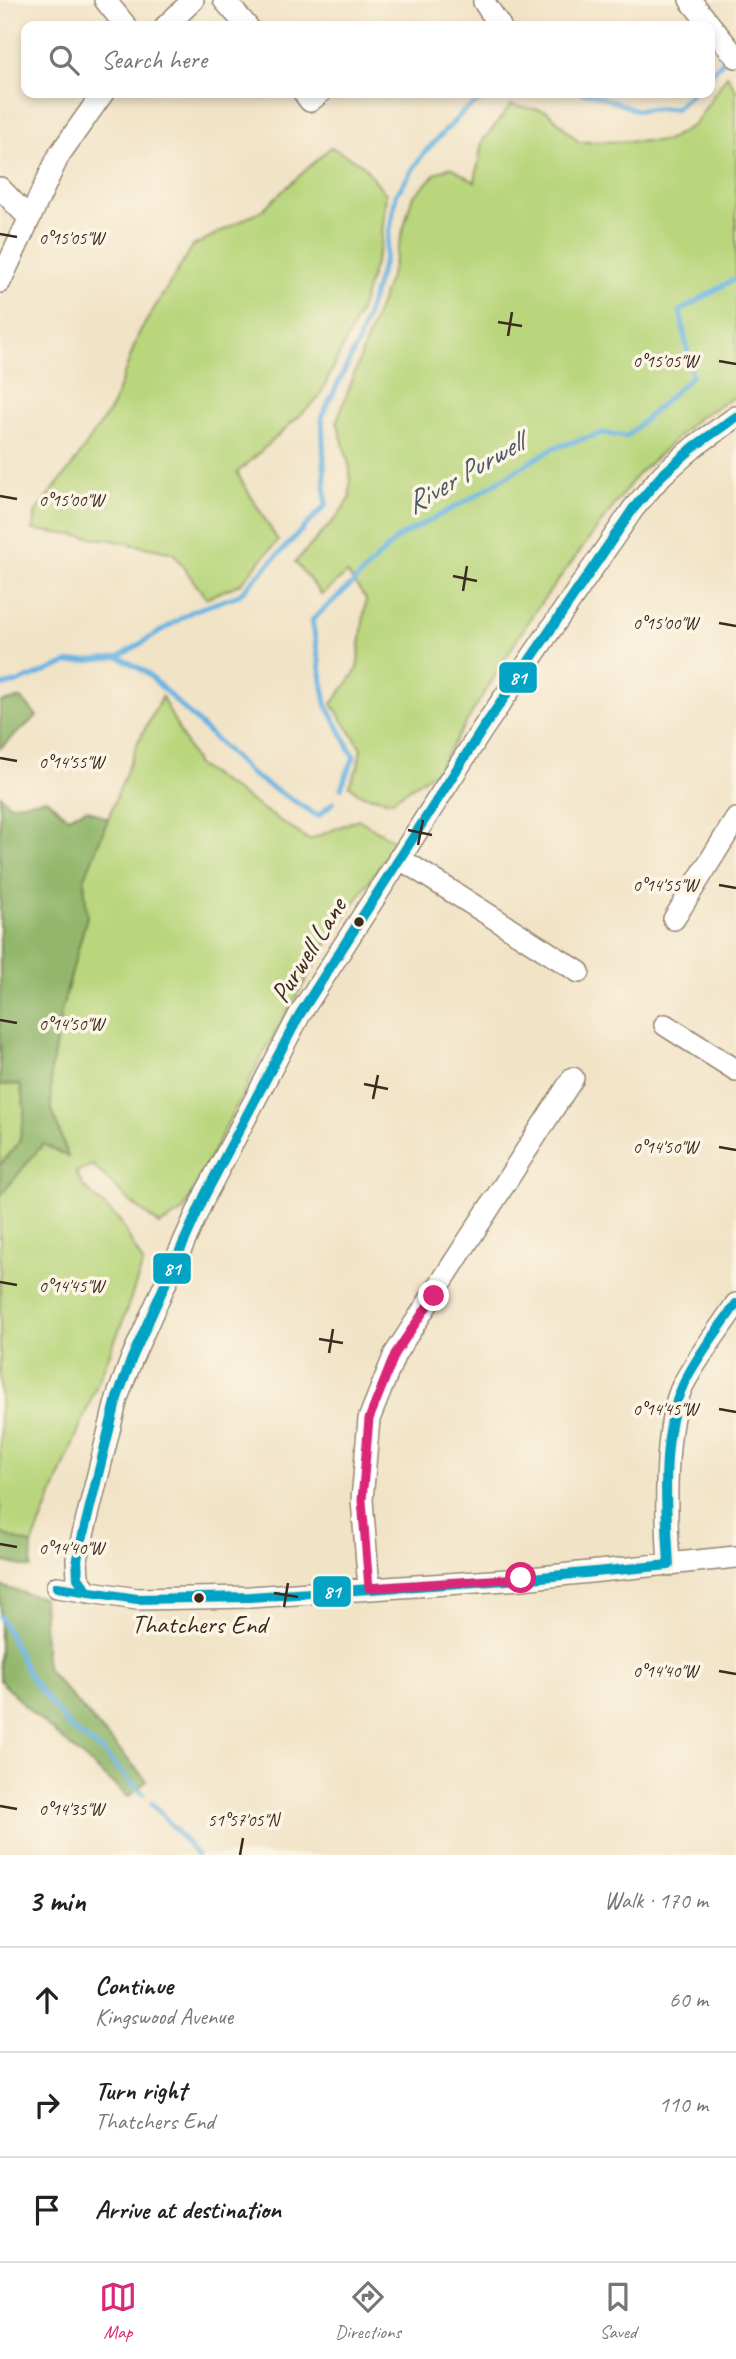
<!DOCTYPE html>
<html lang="en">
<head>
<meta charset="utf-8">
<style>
	:root { --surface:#fff; --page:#f6f6f6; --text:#222; --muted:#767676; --line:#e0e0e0; --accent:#db2777 }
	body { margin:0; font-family:Caveat,sans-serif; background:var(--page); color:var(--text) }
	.stop { position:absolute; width:21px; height:21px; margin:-16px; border:5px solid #db2777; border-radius:50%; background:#fff }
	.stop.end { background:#db2777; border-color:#fff; box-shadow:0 2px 7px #0008 }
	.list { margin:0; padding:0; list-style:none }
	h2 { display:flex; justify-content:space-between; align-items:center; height:91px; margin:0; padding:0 28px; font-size:30px }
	h2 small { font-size:23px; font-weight:400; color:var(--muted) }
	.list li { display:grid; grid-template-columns:46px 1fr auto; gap:21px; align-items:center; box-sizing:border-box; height:105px; padding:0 28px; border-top:2px solid var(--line) }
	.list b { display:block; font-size:26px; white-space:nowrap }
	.list p { margin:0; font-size:23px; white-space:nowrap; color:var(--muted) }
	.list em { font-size:23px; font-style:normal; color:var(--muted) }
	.icon { flex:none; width:38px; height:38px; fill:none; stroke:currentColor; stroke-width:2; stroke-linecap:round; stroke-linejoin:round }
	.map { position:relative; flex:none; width:736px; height:1855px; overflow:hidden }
	.search { position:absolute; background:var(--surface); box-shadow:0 4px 10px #0003; left:21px; right:21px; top:21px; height:77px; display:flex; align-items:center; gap:18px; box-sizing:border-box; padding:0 24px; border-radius:14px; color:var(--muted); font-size:26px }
	.sheet { height:406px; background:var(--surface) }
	nav { display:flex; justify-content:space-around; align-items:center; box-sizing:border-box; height:98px; border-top:2px solid var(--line); background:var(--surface); font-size:19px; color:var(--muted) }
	nav a { display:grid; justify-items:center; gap:4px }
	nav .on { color:var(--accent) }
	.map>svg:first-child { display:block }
</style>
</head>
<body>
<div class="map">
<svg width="736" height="1855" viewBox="0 0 736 1855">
	<rect width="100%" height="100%" fill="#fcf5e5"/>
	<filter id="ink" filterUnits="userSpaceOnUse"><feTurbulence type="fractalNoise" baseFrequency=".0143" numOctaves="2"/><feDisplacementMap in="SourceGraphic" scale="14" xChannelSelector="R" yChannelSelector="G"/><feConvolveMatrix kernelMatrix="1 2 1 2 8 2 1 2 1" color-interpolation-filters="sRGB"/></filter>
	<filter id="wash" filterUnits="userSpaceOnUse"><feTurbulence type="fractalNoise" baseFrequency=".00686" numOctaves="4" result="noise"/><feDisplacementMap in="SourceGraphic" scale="28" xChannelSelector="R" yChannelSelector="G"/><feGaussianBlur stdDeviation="1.57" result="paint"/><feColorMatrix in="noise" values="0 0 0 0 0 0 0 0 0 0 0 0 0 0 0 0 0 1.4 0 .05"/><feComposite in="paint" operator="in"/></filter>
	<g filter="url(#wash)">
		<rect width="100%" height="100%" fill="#f1e3c6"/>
		<path fill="#b9d67d" stroke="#7a804e" stroke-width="2" d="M727 75 736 90V396L698 418 637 475 532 615 437 770 391 801 359 794 349 785 358 767 361 748 332 704 357 670 366 599 347 573 322 595 295 562 336 518 350 498V468L337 421 391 274 412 198 436 173 451 167 475 182 482 142 511 105 547 111 579 142 666 141 695 124Z
			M331 147 363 165 386 194 381 245 360 311 319 398 237 473 278 541 240 584 206 598 173 553 112 540 33 530 36 511 72 466 112 407 139 333 193 246 262 210Z
			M162 697 197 765 309 840 358 819 396 842 329 940 262 1056 183 1211 160 1225 127 1199 93 1165 76 1172 83 1186 120 1221 143 1263 122 1323 32 1545 0 1533V1196L43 1143 68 1156 51 1107V1070L61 1012 87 916 84 880 138 742Z
			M20 1084 25 1111 19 1143 0 1165V1085Z"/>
		<path fill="#92b76c" stroke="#667045" stroke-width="2" d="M21 698 37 716 0 748V702Z
			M0 795 10 805 46 799 68 817 87 809 108 819 84 880 87 916 61 1012 51 1070V1107L68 1157 43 1144 0 1196V1165L19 1143 25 1111 20 1084 0 1085Z
			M0 1533 32 1545 31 1568 0 1561Z
			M0 1586 43 1598 46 1668 147 1781 128 1797 28 1709 0 1680Z"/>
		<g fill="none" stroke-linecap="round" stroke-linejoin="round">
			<path stroke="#69b4e2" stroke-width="5" d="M710 75 729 54
				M582 93 593 94 636 110 676 108 692 93
				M119 657 146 672 252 775 318 816 333 803
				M0 686 16 683 67 663 119 657 193 611 239 595 326 505 322 416 358 343 385 258 396 195 423 154 464 111 493 93
				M341 788 354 757 326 704 312 620 354 582 397 538 470 499 553 448 603 433 626 437 692 376 680 311 736 278
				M0 1616 30 1677 69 1727 98 1748 143 1794
				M152 1803 197 1855"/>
		</g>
	</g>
	<g filter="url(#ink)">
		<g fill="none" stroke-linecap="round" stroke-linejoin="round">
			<g stroke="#968672" stroke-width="24">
				<path id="minor" d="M105 0 126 26
					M224 0 247 26
					M690 0 736 57
					M484 2 500 26
					M166 26 193 0
					M304 93 310 101 320 93
					M0 188 29 218
					M0 282 59 155 103 93
					M399 858 579 972
					M674 919 736 819
					M665 1025 736 1070
					M669 1565C666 1520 663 1424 683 1385 698 1356 719 1330 736 1304
					M57 1587 137 1599 250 1597 521 1579 736 1557
					M369 1588 362 1500 369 1419 395 1354 573 1078
					M88 1592 78 1578 77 1559 117 1398 132 1358 205 1195 300 1014 482 730 633 509 662 475 695 446 736 417"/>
			</g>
			<use href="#minor" stroke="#fff" stroke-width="21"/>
			<g stroke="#fcf5e5" stroke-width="16">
				<path id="bus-1" d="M57 1587 137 1599 250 1597 521 1579 669 1565C666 1510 660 1435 683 1385 697 1356 718 1330 736 1304
					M88 1592 78 1578 77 1559 117 1398 132 1358 205 1195 300 1014 482 730 633 509 662 475 695 446 736 417"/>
			</g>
			<use href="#bus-1" stroke="#03a3c5" stroke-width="10"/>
		</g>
	</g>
	<g fill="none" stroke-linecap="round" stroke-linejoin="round" filter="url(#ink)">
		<path stroke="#db2777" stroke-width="9" d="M434 1296 395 1354 369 1419 362 1500 369 1588 521 1578"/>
	</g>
	<path fill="none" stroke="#3b2a1e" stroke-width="2.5" d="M0 234 17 237M498 322 522 326M508 336 512 312M719 361 736 364M0 496 17 499M453 576 477 581M463 591 467 566M719 623 736 626M0 758 17 761M408 830 432 835M418 845 423 820M719 885 736 888M0 1020 17 1023M364 1084 388 1089M373 1099 378 1075M719 1147 736 1150M0 1282 17 1285M319 1339 343 1343M329 1353 333 1329M719 1409 736 1412M0 1544 17 1547M274 1593 298 1597M284 1607 288 1583M719 1671 736 1674M0 1806 17 1809M240 1855 243 1838"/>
	<g fill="#3b2a1e" stroke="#fcf5e5" stroke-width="2.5">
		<circle cx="359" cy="922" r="6"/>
		<circle cx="199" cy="1598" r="6"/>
	</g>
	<g text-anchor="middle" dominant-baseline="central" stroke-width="7" stroke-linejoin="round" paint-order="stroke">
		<g font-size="26" fill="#3b2a1e" stroke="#fcf5e5">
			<text x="199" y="1624">Thatchers End</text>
		</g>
		<g font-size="28" fill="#3b2a1e" stroke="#fcf5e5">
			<text transform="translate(308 950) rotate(-58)">Purwell Lane</text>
		</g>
		<g font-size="30" font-style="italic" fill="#4b5a63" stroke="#fcf5e5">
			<text transform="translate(464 473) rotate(-30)">River Purwell</text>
		</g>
	</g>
	<g font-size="18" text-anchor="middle" fill="#3b2a1e" stroke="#fcf5e5" stroke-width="7" stroke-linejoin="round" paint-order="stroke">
		<text x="71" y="244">0°15'05"W</text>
		<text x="665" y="367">0°15'05"W</text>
		<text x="71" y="506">0°15'00"W</text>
		<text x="665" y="629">0°15'00"W</text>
		<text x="71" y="768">0°14'55"W</text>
		<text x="665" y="891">0°14'55"W</text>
		<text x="71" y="1030">0°14'50"W</text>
		<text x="665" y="1153">0°14'50"W</text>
		<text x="71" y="1292">0°14'45"W</text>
		<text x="665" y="1415">0°14'45"W</text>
		<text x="71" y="1554">0°14'40"W</text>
		<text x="665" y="1677">0°14'40"W</text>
		<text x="71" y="1815">0°14'35"W</text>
		<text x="243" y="1826">51°57'05"N</text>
	</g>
	<g stroke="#fcf5e5" stroke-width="2.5">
		<rect x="498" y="661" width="40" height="33" rx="7" fill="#03a3c5"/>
		<rect x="152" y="1252" width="40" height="33" rx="7" fill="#03a3c5"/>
		<rect x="312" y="1575" width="40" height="33" rx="7" fill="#03a3c5"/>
	</g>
	<g font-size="19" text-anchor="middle" font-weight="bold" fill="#fff">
		<text x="518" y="684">81</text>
		<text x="172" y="1275">81</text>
		<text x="332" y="1598">81</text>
	</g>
</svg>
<div class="stop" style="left:521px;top:1578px"></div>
<div class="stop end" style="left:434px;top:1296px"></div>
<div class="search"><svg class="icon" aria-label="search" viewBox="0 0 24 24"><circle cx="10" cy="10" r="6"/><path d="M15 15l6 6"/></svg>Search here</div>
</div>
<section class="sheet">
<h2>3 min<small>Walk · 170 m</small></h2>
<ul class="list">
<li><svg class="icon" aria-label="ahead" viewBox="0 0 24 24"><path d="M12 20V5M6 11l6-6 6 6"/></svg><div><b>Continue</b><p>Kingswood Avenue</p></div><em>60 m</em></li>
<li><svg class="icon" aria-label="right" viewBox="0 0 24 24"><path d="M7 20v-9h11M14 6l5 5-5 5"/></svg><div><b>Turn right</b><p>Thatchers End</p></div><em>110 m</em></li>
<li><svg class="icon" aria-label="arrive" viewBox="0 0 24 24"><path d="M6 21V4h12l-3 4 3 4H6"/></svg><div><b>Arrive at destination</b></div></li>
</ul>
</section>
<nav>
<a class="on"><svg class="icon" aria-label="map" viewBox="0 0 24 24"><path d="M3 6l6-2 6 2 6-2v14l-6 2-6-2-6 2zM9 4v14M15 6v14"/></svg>Map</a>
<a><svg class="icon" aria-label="directions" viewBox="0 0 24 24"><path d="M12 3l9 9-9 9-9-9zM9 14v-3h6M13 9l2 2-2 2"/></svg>Directions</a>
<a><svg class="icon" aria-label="saved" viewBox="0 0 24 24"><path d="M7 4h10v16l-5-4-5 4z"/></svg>Saved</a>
</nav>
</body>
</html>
